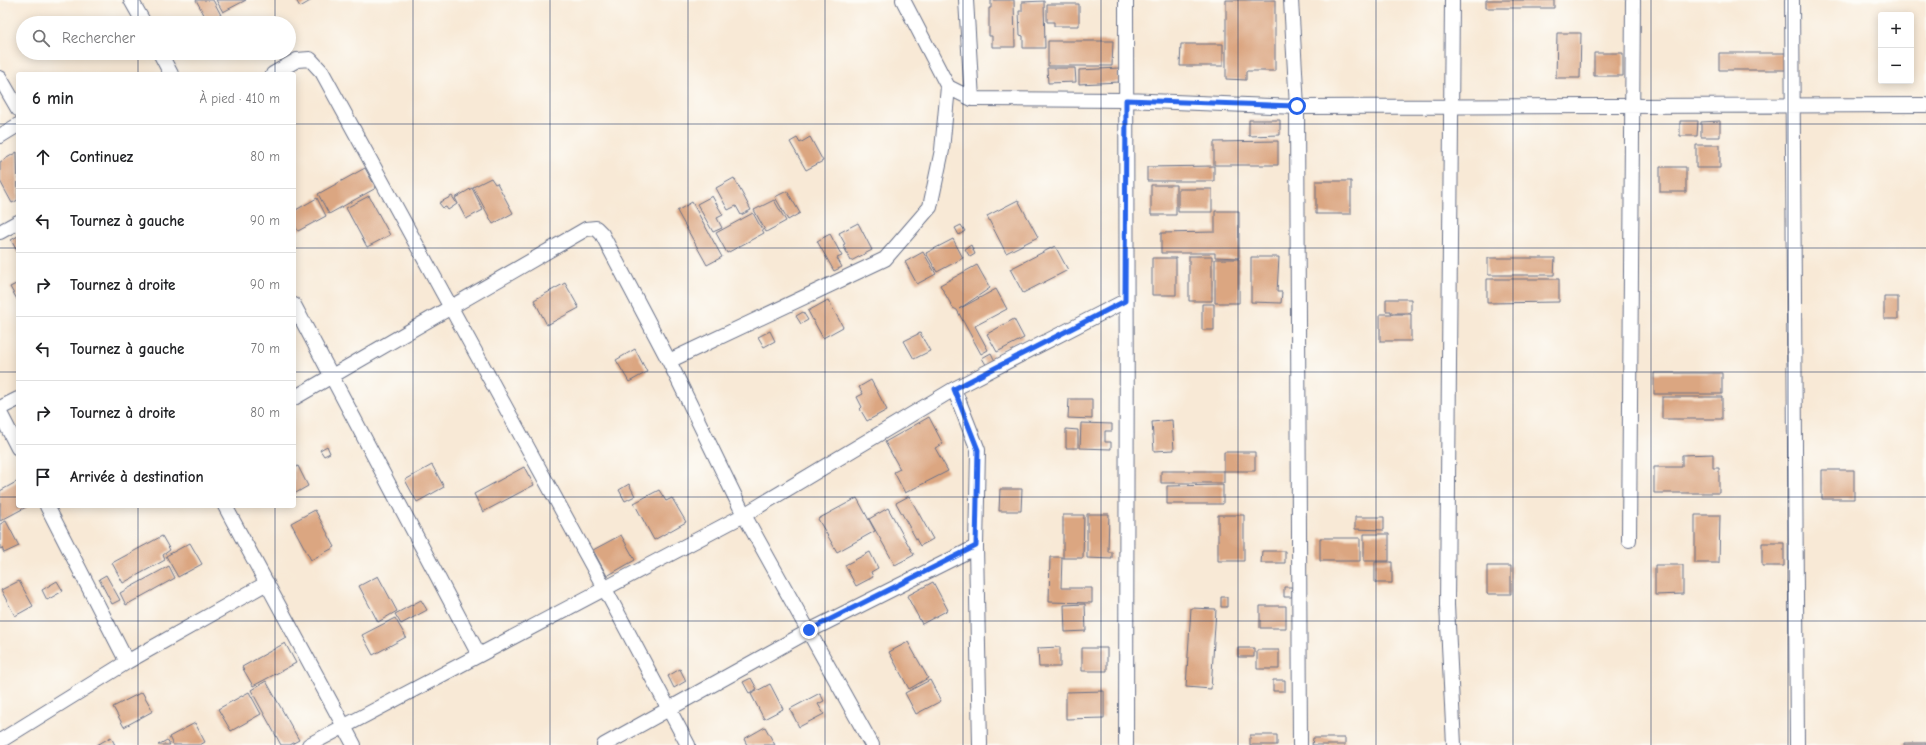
<!DOCTYPE html>
<html lang="fr">
<head>
<meta charset="utf-8">
<style>
	:root { --surface:#fff; --page:#f6f6f6; --text:#202124; --muted:#757577; --line:#e0e0e0 }
	body { margin:0; font-family:"Comic Neue",sans-serif; background:var(--page); color:var(--text) }
	.controls { position:absolute; right:12px; top:12px; display:grid; overflow:hidden; border-radius:4px; box-shadow:0 2px 10px #0003 }
	.controls button { width:36px; height:36px; display:grid; place-items:center; padding:0; border:0; border-bottom:1px solid var(--line); background:var(--surface); color:var(--text); font:20px sans-serif }
	.stop { position:absolute; width:12px; height:12px; margin:-9px; border:3px solid #2563eb; border-radius:50%; background:#fff }
	.stop.end { background:#2563eb; border-color:#fff; box-shadow:0 1px 4px #0008 }
	.list { margin:0; padding:0; list-style:none }
	h2 { display:flex; justify-content:space-between; align-items:center; height:52px; margin:0; padding:0 16px; font-size:17px }
	h2 small { font-size:13px; font-weight:400; color:var(--muted) }
	.list li { display:grid; grid-template-columns:26px 1fr auto; gap:12px; align-items:center; box-sizing:border-box; height:64px; padding:0 16px; border-top:1px solid var(--line) }
	.list b { display:block; font-size:15px; white-space:nowrap }
	.list em { font-size:13px; font-style:normal; color:var(--muted) }
	.icon { flex:none; width:22px; height:22px; fill:none; stroke:currentColor; stroke-width:2; stroke-linecap:round; stroke-linejoin:round }
	.map { position:relative; flex:none; width:1926px; height:745px; overflow:hidden }
	.search { position:absolute; background:var(--surface); box-shadow:0 2px 10px #0003; left:16px; top:16px; width:280px; height:44px; display:flex; align-items:center; gap:10px; box-sizing:border-box; padding:0 14px; border-radius:22px; color:var(--muted); font-size:15px }
	.panel { position:absolute; background:var(--surface); box-shadow:0 2px 10px #0003; left:16px; top:72px; width:280px; height:436px; border-radius:4px }
	.map>svg:first-child { display:block }
</style>
</head>
<body>
<div class="map">
<svg width="1926" height="745" viewBox="0 0 1926 745">
	<rect width="100%" height="100%" fill="#fdfcf7"/>
	<filter id="ink" filterUnits="userSpaceOnUse"><feTurbulence type="fractalNoise" baseFrequency=".025" numOctaves="2"/><feDisplacementMap in="SourceGraphic" scale="8" xChannelSelector="R" yChannelSelector="G"/><feConvolveMatrix kernelMatrix="1 2 1 2 8 2 1 2 1" color-interpolation-filters="sRGB"/></filter>
	<filter id="wash" filterUnits="userSpaceOnUse"><feTurbulence type="fractalNoise" baseFrequency=".012" numOctaves="4" result="noise"/><feDisplacementMap in="SourceGraphic" scale="16" xChannelSelector="R" yChannelSelector="G"/><feGaussianBlur stdDeviation="0.9" result="paint"/><feColorMatrix in="noise" values="0 0 0 0 0 0 0 0 0 0 0 0 0 0 0 0 0 1.4 0 .05"/><feComposite in="paint" operator="in"/></filter>
	<g filter="url(#wash)">
		<rect width="100%" height="100%" fill="#f8e9d6"/>
		<g id="blocks">
			<path fill="#dba681" d="M196 0H213L221 15 208 22Z
				M216 0H246L223 12Z
				M296 0H312L300 7Z
				M991 0H1014L1015 47H992V36H989V8H991Z
				M1226 0H1275V71H1246V80L1226 79Z
				M1486 0H1554V8H1486Z
				M1044 1 1045 48H1023V36L1020 35 1019 11H1022V2Z
				M1047 4H1079V26H1054V22H1047Z
				M1557 33H1581L1580 78H1556Z
				M1048 41H1113L1112 66H1048Z
				M1181 44H1223V66H1180Z
				M1594 53H1623V76H1594Z
				M1719 53H1788V70H1719Z
				M1047 68H1075L1076 82 1048 83Z
				M1119 68V82L1079 84V70Z
				M1249 120H1280V135L1249 136Z
				M1680 121H1698L1697 136H1680Z
				M1720 121V137H1701V122Z
				M810 137 823 161 806 170 790 142 797 138 800 143Z
				M1278 141V165H1214V142Z
				M1696 145H1720V168H1696Z
				M17 152 18 200 12 203 0 181V162Z
				M1214 166V181H1147V167Z
				M1660 167H1686V192H1660Z
				M365 168 376 188 329 214 318 194Z
				M491 178 495 184 497 183 513 213 493 224 473 187Z
				M734 178 751 210 741 215 736 206 728 210 716 188Z
				M1316 181H1351V214H1316Z
				M1151 185H1176V215H1151Z
				M472 188 483 210 466 219 455 198Z
				M1178 189H1212V212H1178Z
				M787 191 800 213 788 220 775 197Z
				M369 196 390 235 367 247 346 208Z
				M452 196 457 204 448 210 446 207 443 208 439 203Z
				M712 196 723 215 717 218 722 228 713 232 697 204Z
				M317 198 326 216 298 231 294 224V211Z
				M774 200 786 221 766 232 754 210Z
				M1018 200 1038 237 1006 253 987 216Z
				M692 202 722 257 707 265 677 211Z
				M1215 211H1239V258L1215 257V253H1161V233L1215 232Z
				M753 213 764 233 727 253 716 233Z
				M858 223 872 250 851 261 843 245 845 244 839 233Z
				M961 225 965 231 959 235 955 228Z
				M830 234 842 256 837 258 842 267 834 271 817 241Z
				M18 236V253L11 240Z
				M953 239 963 258 937 272 926 253Z
				M971 245 975 254 970 257 965 249Z
				M1055 246 1068 270 1023 293 1010 269Z
				M923 252 936 274 917 284 905 262Z
				M1189 256H1212V301H1189Z
				M1251 257H1279L1277 292H1282L1281 303 1251 302Z
				M1152 258H1176V295H1152Z
				M1488 258H1555L1554 275H1488Z
				M1215 259H1239V303H1215Z
				M977 265 990 288 959 309 996 289 1007 309 975 326 988 350 981 354 957 310 953 308 940 285Z
				M1487 279H1559V302L1487 303Z
				M18 283V301L10 287Z
				M565 283 579 308 547 325 534 300Z
				M1884 297H1898V319H1884Z
				M1386 299H1411V313H1391V311H1386Z
				M828 300 843 327 823 338 808 311Z
				M1202 304H1214V330H1202Z
				M803 312 808 320 801 324 796 316Z
				M1380 314H1411V341H1380Z
				M1014 319 1024 338 997 352 987 334Z
				M770 331 775 341 764 347 758 337Z
				M920 333 930 351 914 359 904 341Z
				M635 349 647 372 629 382 616 360Z
				M991 353 996 363 988 368 982 358Z
				M1654 373H1722V394H1654Z
				M871 380 887 410 867 421 860 409 862 407 857 397 863 394 859 387Z
				M1662 397H1722V419H1662Z
				M1069 399H1092V419L1068 418Z
				M929 417 943 444 935 448 948 471 905 493 894 472 900 469 885 442Z
				M1172 420 1174 450 1154 451 1152 422Z
				M1081 423 1112 424V431H1105V442H1111V449L1080 448Z
				M1066 429 1078 430V448H1066Z
				M327 446 330 453 324 456 320 450Z
				M1224 452H1255V471H1224Z
				M1713 454V468H1719V493H1654V467H1682V455Z
				M432 465 444 487 417 502 405 480Z
				M298 466 308 486 294 494V468Z
				M524 467 534 485 483 512 474 494Z
				M1822 470H1854V499H1822Z
				M1161 471H1224V483H1161Z
				M18 481V506H28L0 521V491Z
				M629 484 635 496 625 501 619 490Z
				M1223 485V504H1167V486Z
				M1000 489H1022L1021 511H999Z
				M659 490 666 501 672 498 686 522 654 540 634 503Z
				M909 496 933 539 920 546 896 503Z
				M857 498 875 531 837 552 818 519Z
				M888 508 914 555 895 565 869 519Z
				M315 510 335 547 311 560 291 523Z
				M1087 514H1109L1108 552H1112V559L1087 558Z
				M1063 515H1084L1083 558H1063Z
				M1218 515H1244V561H1218Z
				M1695 515H1720L1719 563H1695Z
				M1355 517H1384V530L1355 529Z
				M6 521 19 546 4 553 2 548 0 549V524Z
				M1364 534H1389V561H1364Z
				M621 535 635 560 607 576 593 550Z
				M162 536 170 550 163 555 165 560 123 583 112 563Z
				M1320 538H1360V561H1320Z
				M190 543 202 564 178 577 166 556Z
				M1762 543H1784V566H1762Z
				M1262 551H1285V563H1261Z
				M870 552 878 568 871 572 873 577 856 586 845 565Z
				M1050 557H1062L1061 588H1092V603L1049 602Z
				M1375 562H1392V583H1375Z
				M1655 565H1683V594L1655 595Z
				M169 566 175 578 126 605 120 593Z
				M1487 566H1511V594H1487Z
				M106 575 120 600 112 604 99 579Z
				M378 576 397 611 378 622 359 586Z
				M19 581 33 606 15 616 1 590Z
				M57 581 63 591 47 600 42 590Z
				M933 582 948 610 922 624 907 596Z
				M1284 587H1292V597H1284Z
				M1221 597H1227V607H1221Z
				M421 600 427 610 401 624 395 614Z
				M1085 604 1086 631 1065 632 1064 605Z
				M1260 606H1286V628H1260Z
				M1191 608 1216 609 1211 689 1186 687Z
				M395 618 406 637 373 655 362 635Z
				M908 642 928 678 909 689 889 652Z
				M285 643 296 663 253 686 242 667Z
				M1060 647V667H1039L1038 648Z
				M1082 648H1107V671H1082Z
				M1238 648H1254V657H1238Z
				M1257 650H1279V669H1257Z
				M680 669 686 681 674 688 668 676Z
				M751 678 757 689 749 693 743 682Z
				M930 680 941 701 916 714 905 693Z
				M1273 680H1285V691H1273Z
				M266 681 299 740 290 745H281L251 690Z
				M770 684 783 709 764 719 751 694Z
				M1104 691V718L1066 719V692Z
				M142 692 153 711 124 727 113 707Z
				M249 692 261 714 231 731 218 709Z
				M820 693 824 701 818 704 824 714 799 727 790 709Z
				M195 723 205 742 200 745H173L169 737Z
				M765 727 775 745H747L744 739Z
				M1250 735H1277V745H1250Z
				M111 737 115 745H97Z
				M1313 738H1345V745H1312Z
				M167 740 170 745H158Z
				M1904 743H1926V745H1904Z"/>
		</g>
	</g>
	<g filter="url(#ink)">
		<use href="#blocks" fill-opacity="0" stroke="#687088" stroke-width="1"/>
		<g fill="none" stroke-linecap="round" stroke-linejoin="round">
			<g stroke="#687088" stroke-width="16">
				<path id="minor" d="M131 0 144 23
					M903 0 948 87 972 99 1126 100 1297 107 1926 105
					M966 0 972 99
					M1291 0 1297 107 1300 745
					M1452 0 1447 605 1454 745
					M1792 0 1797 745
					M160 53 171 74
					M273 74 297 60 310 59 322 72 605 589 688 745
					M0 78 18 109
					M0 136 18 125
					M0 232 18 222
					M294 305 479 655
					M669 361 885 259 930 207 942 150 948 87
					M954 389 978 450 976 547 980 745
					M294 398 586 229 596 228 602 234 669 361 744 515 872 745
					M0 408 18 399
					M0 413 18 448
					M47 506 127 662
					M225 506 354 745
					M1629 540 1633 0
					M0 741 127 662 267 583
					M309 745 744 515 954 389 1125 301
					M604 745 809 631 976 547
					M1126 745C1128 497 1126 248 1126 0"/>
			</g>
			<use href="#minor" stroke="#fff" stroke-width="14"/>
		</g>
	</g>
	<g fill="none" stroke-linecap="round" stroke-linejoin="round" filter="url(#ink)">
		<path stroke="#2563eb" stroke-width="5" d="M809 630 976 546 978 450 954 389 1125 301 1126 100 1297 106"/>
	</g>
	<path fill="none" stroke="#1b2f5e" stroke-width="1" stroke-opacity="0.55" d="M138 0V23M275 0V23M413 0V745M550 0V745M688 0V745M825 0V745M963 0V745M1101 0V745M1238 0V745M1376 0V745M1513 0V745M1651 0V745M1788 0V745M138 53V74M275 53V74M0 124H18M294 124H1926M0 248H18M294 248H1926M0 372H18M294 372H1926M0 497H18M294 497H1926M138 506V745M275 506V745M0 621H1926"/>
</svg>
<div class="controls">
<button>+</button>
<button>−</button>
</div>
<div class="stop" style="left:1297px;top:106px"></div>
<div class="stop end" style="left:809px;top:630px"></div>
<div class="search"><svg class="icon" aria-label="search" viewBox="0 0 24 24"><circle cx="10" cy="10" r="6"/><path d="M15 15l6 6"/></svg>Rechercher</div>
<section class="panel">
<h2>6 min<small>À pied · 410 m</small></h2>
<ul class="list">
<li><svg class="icon" aria-label="ahead" viewBox="0 0 24 24"><path d="M12 20V5M6 11l6-6 6 6"/></svg><div><b>Continuez</b></div><em>80 m</em></li>
<li><svg class="icon" aria-label="left" viewBox="0 0 24 24"><path d="M17 20v-9H6M10 6l-5 5 5 5"/></svg><div><b>Tournez à gauche</b></div><em>90 m</em></li>
<li><svg class="icon" aria-label="right" viewBox="0 0 24 24"><path d="M7 20v-9h11M14 6l5 5-5 5"/></svg><div><b>Tournez à droite</b></div><em>90 m</em></li>
<li><svg class="icon" aria-label="left" viewBox="0 0 24 24"><path d="M17 20v-9H6M10 6l-5 5 5 5"/></svg><div><b>Tournez à gauche</b></div><em>70 m</em></li>
<li><svg class="icon" aria-label="right" viewBox="0 0 24 24"><path d="M7 20v-9h11M14 6l5 5-5 5"/></svg><div><b>Tournez à droite</b></div><em>80 m</em></li>
<li><svg class="icon" aria-label="arrive" viewBox="0 0 24 24"><path d="M6 21V4h12l-3 4 3 4H6"/></svg><div><b>Arrivée à destination</b></div></li>
</ul>
</section>
</div>
</body>
</html>
